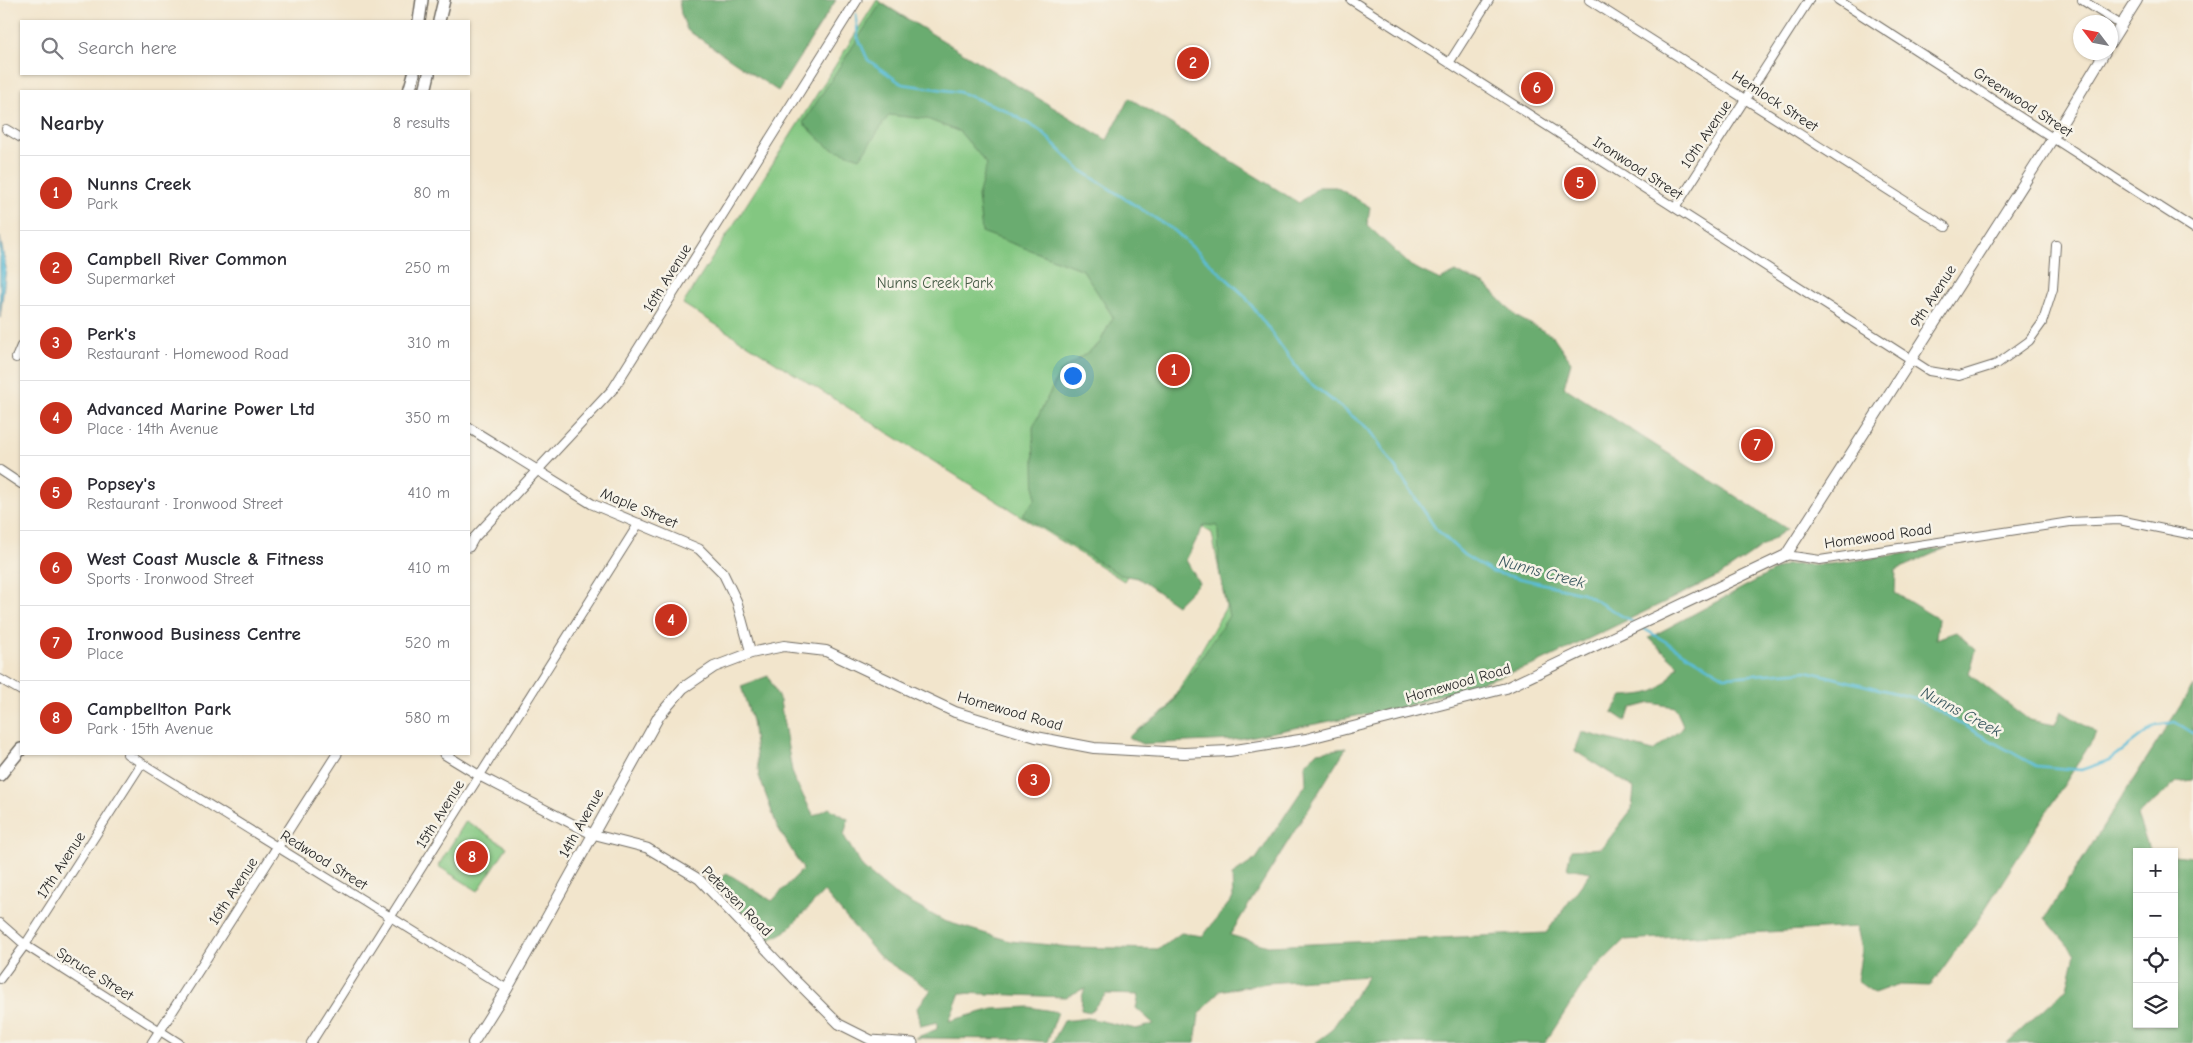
<!DOCTYPE html>
<html lang="en">
<head>
<meta charset="utf-8">
<style>
	:root { --surface:#fff; --page:#f7f7f7; --text:#2b2b33; --muted:#7c7c81; --line:#e1e1e2; --accent:#c8321e }
	body { margin:0; font-family:"Comic Neue",sans-serif; background:var(--page); color:var(--text) }
	.controls { position:absolute; right:15px; bottom:15px; display:grid; overflow:hidden; border-radius:0px; box-shadow:0 1px 4px #0004 }
	.controls button { width:45px; height:45px; display:grid; place-items:center; padding:0; border:0; border-bottom:1px solid var(--line); background:var(--surface); color:var(--text); font:25px sans-serif }
	.compass { position:absolute; left:2073px; top:15px; width:45px; height:45px; border-radius:50%; background:var(--surface); box-shadow:0 1px 4px #0004; rotate:302deg }
	.you { position:absolute; left:1072px; top:375px; width:18px; height:18px; margin:-12px; border:4px solid #fff; border-radius:50%; background:#1a73e8; box-shadow:0 0 0 8px #1a73e833 }
	.badge { display:grid; place-items:center; width:32px; height:32px; border-radius:50%; background:var(--accent); color:#fff; font-size:16px; font-weight:700 }
	.pin { position:absolute; translate:-50% -50%; border:2px solid #fff; box-shadow:0 1px 5px #0006 }
	.list { margin:0; padding:0; list-style:none }
	h2 { display:flex; justify-content:space-between; align-items:center; height:65px; margin:0; padding:0 20px; font-size:21px }
	h2 small { font-size:16px; font-weight:400; color:var(--muted) }
	.list li { display:grid; grid-template-columns:32px 1fr auto; gap:15px; align-items:center; box-sizing:border-box; height:75px; padding:0 20px; border-top:1px solid var(--line) }
	.list b { display:block; font-size:19px; white-space:nowrap }
	.list p { margin:0; font-size:16px; white-space:nowrap; color:var(--muted) }
	.list em { font-size:16px; font-style:normal; color:var(--muted) }
	.icon { flex:none; width:28px; height:28px; fill:none; stroke:currentColor; stroke-width:2; stroke-linecap:round; stroke-linejoin:round }
	.map { position:relative; flex:none; width:2193px; height:1043px; overflow:hidden }
	.search { position:absolute; background:var(--surface); box-shadow:0 1px 4px #0004; left:20px; top:20px; width:450px; height:55px; display:flex; align-items:center; gap:12px; box-sizing:border-box; padding:0 18px; border-radius:0px; color:var(--muted); font-size:19px }
	.panel { position:absolute; background:var(--surface); box-shadow:0 1px 4px #0004; left:20px; top:90px; width:450px; height:665px; border-radius:0px }
	.map>svg:first-child { display:block }
</style>
</head>
<body>
<div class="map">
<svg width="2193" height="1043" viewBox="0 0 2193 1043">
	<rect width="100%" height="100%" fill="#f7f3e8"/>
	<filter id="ink" filterUnits="userSpaceOnUse"><feTurbulence type="fractalNoise" baseFrequency=".02" numOctaves="2"/><feDisplacementMap in="SourceGraphic" scale="10" xChannelSelector="R" yChannelSelector="G"/><feConvolveMatrix kernelMatrix="1 2 1 2 8 2 1 2 1" color-interpolation-filters="sRGB"/></filter>
	<filter id="wash" filterUnits="userSpaceOnUse"><feTurbulence type="fractalNoise" baseFrequency=".0096" numOctaves="4" result="noise"/><feDisplacementMap in="SourceGraphic" scale="20" xChannelSelector="R" yChannelSelector="G"/><feGaussianBlur stdDeviation="1.12" result="paint"/><feColorMatrix in="noise" values="0 0 0 0 0 0 0 0 0 0 0 0 0 0 0 0 0 1.4 0 .05"/><feComposite in="paint" operator="in"/></filter>
	<g filter="url(#wash)">
		<rect width="100%" height="100%" fill="#f2e5cc"/>
		<path fill="#83c781" stroke="#577956" d="M877 0 1106 143 1462 547 1152 736 1226 607 1212 533 1169 508 1124 581 683 304Z
			M466 821 507 847 478 891 438 866Z"/>
		<path fill="#6aac6f" stroke="#4a6c4d" d="M679 0H836L778 91 687 30 681 14Z
			M881 3 1107 140 1129 98 1299 203 1319 187H1336L1370 207 1367 225 1411 266 1440 280 1456 272 1486 285 1517 317 1553 336 1571 362 1564 387 1787 529 1721 575 1534 665 1403 707 1233 740 1142 744 1128 737 1168 709 1229 616 1219 569 1218 526 1204 525 1186 560 1199 583 1177 605 1138 578 1120 575 1022 515 1035 500 1033 427 1060 372 1099 344 1113 317 1083 270 982 232 978 196 987 164 960 132 927 119 889 115 860 158 828 147 803 123Z
			M1946 548 1896 570 1895 593 1938 619 1936 639 1956 632 1976 650 1969 674 2029 720 2055 725 2061 711 2097 733 1978 920 1930 986 1896 985 1874 993 1857 981 1862 950 1857 927 1624 940 1589 975 1545 1043H1315L1330 1032 1368 976 1267 983 1219 991 1199 1015 1195 1043H1052L1064 1021 1088 1018 1136 1029 1154 1024 1136 1008 1139 995 1106 994 1090 1012 1081 1010 1082 997 1085 988 1066 997 960 993 949 1021 993 1009 1029 1007 1058 1012 1047 1042 1017 1039 915 1038 937 1029V1022L921 1026 917 1008 931 990 880 957 824 892 785 932 769 940 715 884 727 873 772 901 803 869 777 826 759 776 752 721 741 686 768 676 780 701 793 777 814 816 829 808 848 819 844 836 863 868 894 894 944 921 1010 941 1070 947 1159 949 1181 933 1203 936 1233 898 1232 875 1256 859 1306 784 1305 765 1317 752 1346 748 1230 935 1268 946 1546 933 1591 872 1567 868 1571 850 1602 848 1632 809 1634 788 1575 751 1582 732 1653 751 1684 727 1675 707 1651 703 1632 708 1625 721 1612 712 1623 696C1656 694 1660 693 1678 665L1649 638 1785 565 1830 564Z
			M2193 686V780L2177 782 2137 816 2150 852H2137V1024H2174V855L2193 857V1043H2007L2067 988 2075 954 2045 918Z"/>
		<path fill="#5bbed9" stroke="#437482" d="M0 237 6 268 0 318Z"/>
		<g fill="none" stroke-linecap="round" stroke-linejoin="round">
			<path stroke="#5bbed9" stroke-width="2.5" d="M856 14 858 38 868 60 902 84 959 92 1003 109 1041 131 1079 169 1175 231 1244 295 1305 379 1370 430 1436 529 1464 555 1492 572 1583 593 1634 623
				M1641 627 1725 677 1807 671 1915 698 2036 766 2081 770 2110 760 2156 725 2175 722 2193 733"/>
		</g>
	</g>
	<g filter="url(#ink)">
		<g fill="none" stroke-linecap="round" stroke-linejoin="round">
			<g stroke="#716c63" stroke-width="10">
				<path id="minor" d="M1351 0 1929 371 1959 376 1997 364 2029 341 2042 323 2053 289 2056 245
					M1589 0 1946 227
					M1838 0 2193 228
					M2082 0 2121 25
					M1449 63 1489 0
					M6 129 21 138
					M1675 208 1809 0
					M16 358 21 346
					M0 470 21 484
					M1786 555 1820 560 2070 522 2119 520 2193 535
					M0 679 21 691
					M127 754 507 989
					M0 923 25 945 179 1043
					M0 979 25 945 142 763
					M311 1043 639 523"/>
			</g>
			<g stroke="#716c63" stroke-width="11">
				<path id="tertiary" d="M469 428 592 504 699 549 723 573 737 602 751 653
					M469 547 474 538 613 389 857 0
					M444 754 480 776 592 834 647 848 699 879 798 983 839 1024 871 1040 913 1043
					M152 1043 337 754"/>
			</g>
			<g stroke="#716c63" stroke-width="12">
				<path id="secondary" d="M2110 43 2137 0
					M473 1043 507 989 659 716 683 688 714 667 751 653 784 646 826 651 955 712 1036 737 1094 748 1184 753 1229 751 1306 739 1506 688 1786 555 2053 138 2105 52"/>
			</g>
			<g stroke="#716c63" stroke-width="14">
				<path id="primary" d="M419 21 422 0
					M439 21 444 0
					M409 91 414 74
					M425 91 429 74
					M0 775 21 749"/>
			</g>
			<use href="#minor" stroke="#fff" stroke-width="8"/>
			<use href="#tertiary" stroke="#fff" stroke-width="9"/>
			<use href="#secondary" stroke="#fff" stroke-width="10"/>
			<use href="#primary" stroke="#fff" stroke-width="11"/>
		</g>
	</g>
	<g text-anchor="middle" dominant-baseline="central" stroke-width="5" stroke-linejoin="round" paint-order="stroke">
		<g font-size="15" fill="#2b2b2b" stroke="#f7f3e8">
			<text transform="translate(1775 101) rotate(33)">Hemlock Street</text>
			<text transform="translate(2023 102) rotate(33)">Greenwood Street</text>
			<text transform="translate(1706 134) rotate(-56)">10th Avenue</text>
			<text transform="translate(1638 168) rotate(33)">Ironwood Street</text>
			<text transform="translate(667 278) rotate(-58)">16th Avenue</text>
			<text transform="translate(1933 296) rotate(-57)">9th Avenue</text>
			<text transform="translate(639 508) rotate(23)">Maple Street</text>
			<text transform="translate(1878 536) rotate(-8)">Homewood Road</text>
			<text transform="translate(1458 683) rotate(-16)">Homewood Road</text>
			<text transform="translate(1010 711) rotate(16)">Homewood Road</text>
			<text transform="translate(440 814) rotate(-58)">15th Avenue</text>
			<text transform="translate(581 823) rotate(-61)">14th Avenue</text>
			<text transform="translate(324 860) rotate(32)">Redwood Street</text>
			<text transform="translate(61 865) rotate(-57)">17th Avenue</text>
			<text transform="translate(233 891) rotate(-57)">16th Avenue</text>
			<text transform="translate(737 901) rotate(45)">Petersen Road</text>
			<text transform="translate(95 974) rotate(32)">Spruce Street</text>
		</g>
		<g font-size="15" fill="#455a45" stroke="#f7f3e8">
			<text x="935" y="283">Nunns Creek Park</text>
		</g>
		<g font-size="16" font-style="italic" fill="#39575f" stroke="#f7f3e8">
			<text transform="translate(1542 572) rotate(15)">Nunns Creek</text>
			<text transform="translate(1961 712) rotate(28)">Nunns Creek</text>
		</g>
	</g>
</svg>
<div class="controls">
<button>+</button>
<button>−</button>
<button><svg class="icon" aria-label="locate" viewBox="0 0 24 24"><circle cx="12" cy="12" r="6"/><path d="M12 2v4M12 18v4M2 12h4M18 12h4"/></svg></button>
<button><svg class="icon" aria-label="layers" viewBox="0 0 24 24"><path d="M12 4l9 5-9 5-9-5zM3 14l9 5 9-5"/></svg></button>
</div>
<svg class="compass" viewBox="-18 -18 36 36"><path d="M0-13l5 13h-10z" fill="#e53935"/><path d="M0 13l5-13h-10z" fill="#7c7c81"/></svg>
<div class="you"></div>
<div class="pin badge" style="left:1174px;top:370px">1</div>
<div class="pin badge" style="left:1193px;top:63px">2</div>
<div class="pin badge" style="left:1034px;top:780px">3</div>
<div class="pin badge" style="left:671px;top:620px">4</div>
<div class="pin badge" style="left:1580px;top:183px">5</div>
<div class="pin badge" style="left:1537px;top:88px">6</div>
<div class="pin badge" style="left:1757px;top:445px">7</div>
<div class="pin badge" style="left:472px;top:857px">8</div>
<div class="search"><svg class="icon" aria-label="search" viewBox="0 0 24 24"><circle cx="10" cy="10" r="6"/><path d="M15 15l6 6"/></svg>Search here</div>
<section class="panel">
<h2>Nearby<small>8 results</small></h2>
<ul class="list">
<li><span class="badge">1</span><div><b>Nunns Creek</b><p>Park</p></div><em>80 m</em></li>
<li><span class="badge">2</span><div><b>Campbell River Common</b><p>Supermarket</p></div><em>250 m</em></li>
<li><span class="badge">3</span><div><b>Perk's</b><p>Restaurant · Homewood Road</p></div><em>310 m</em></li>
<li><span class="badge">4</span><div><b>Advanced Marine Power Ltd</b><p>Place · 14th Avenue</p></div><em>350 m</em></li>
<li><span class="badge">5</span><div><b>Popsey's</b><p>Restaurant · Ironwood Street</p></div><em>410 m</em></li>
<li><span class="badge">6</span><div><b>West Coast Muscle &amp; Fitness</b><p>Sports · Ironwood Street</p></div><em>410 m</em></li>
<li><span class="badge">7</span><div><b>Ironwood Business Centre</b><p>Place</p></div><em>520 m</em></li>
<li><span class="badge">8</span><div><b>Campbellton Park</b><p>Park · 15th Avenue</p></div><em>580 m</em></li>
</ul>
</section>
</div>
</body>
</html>
